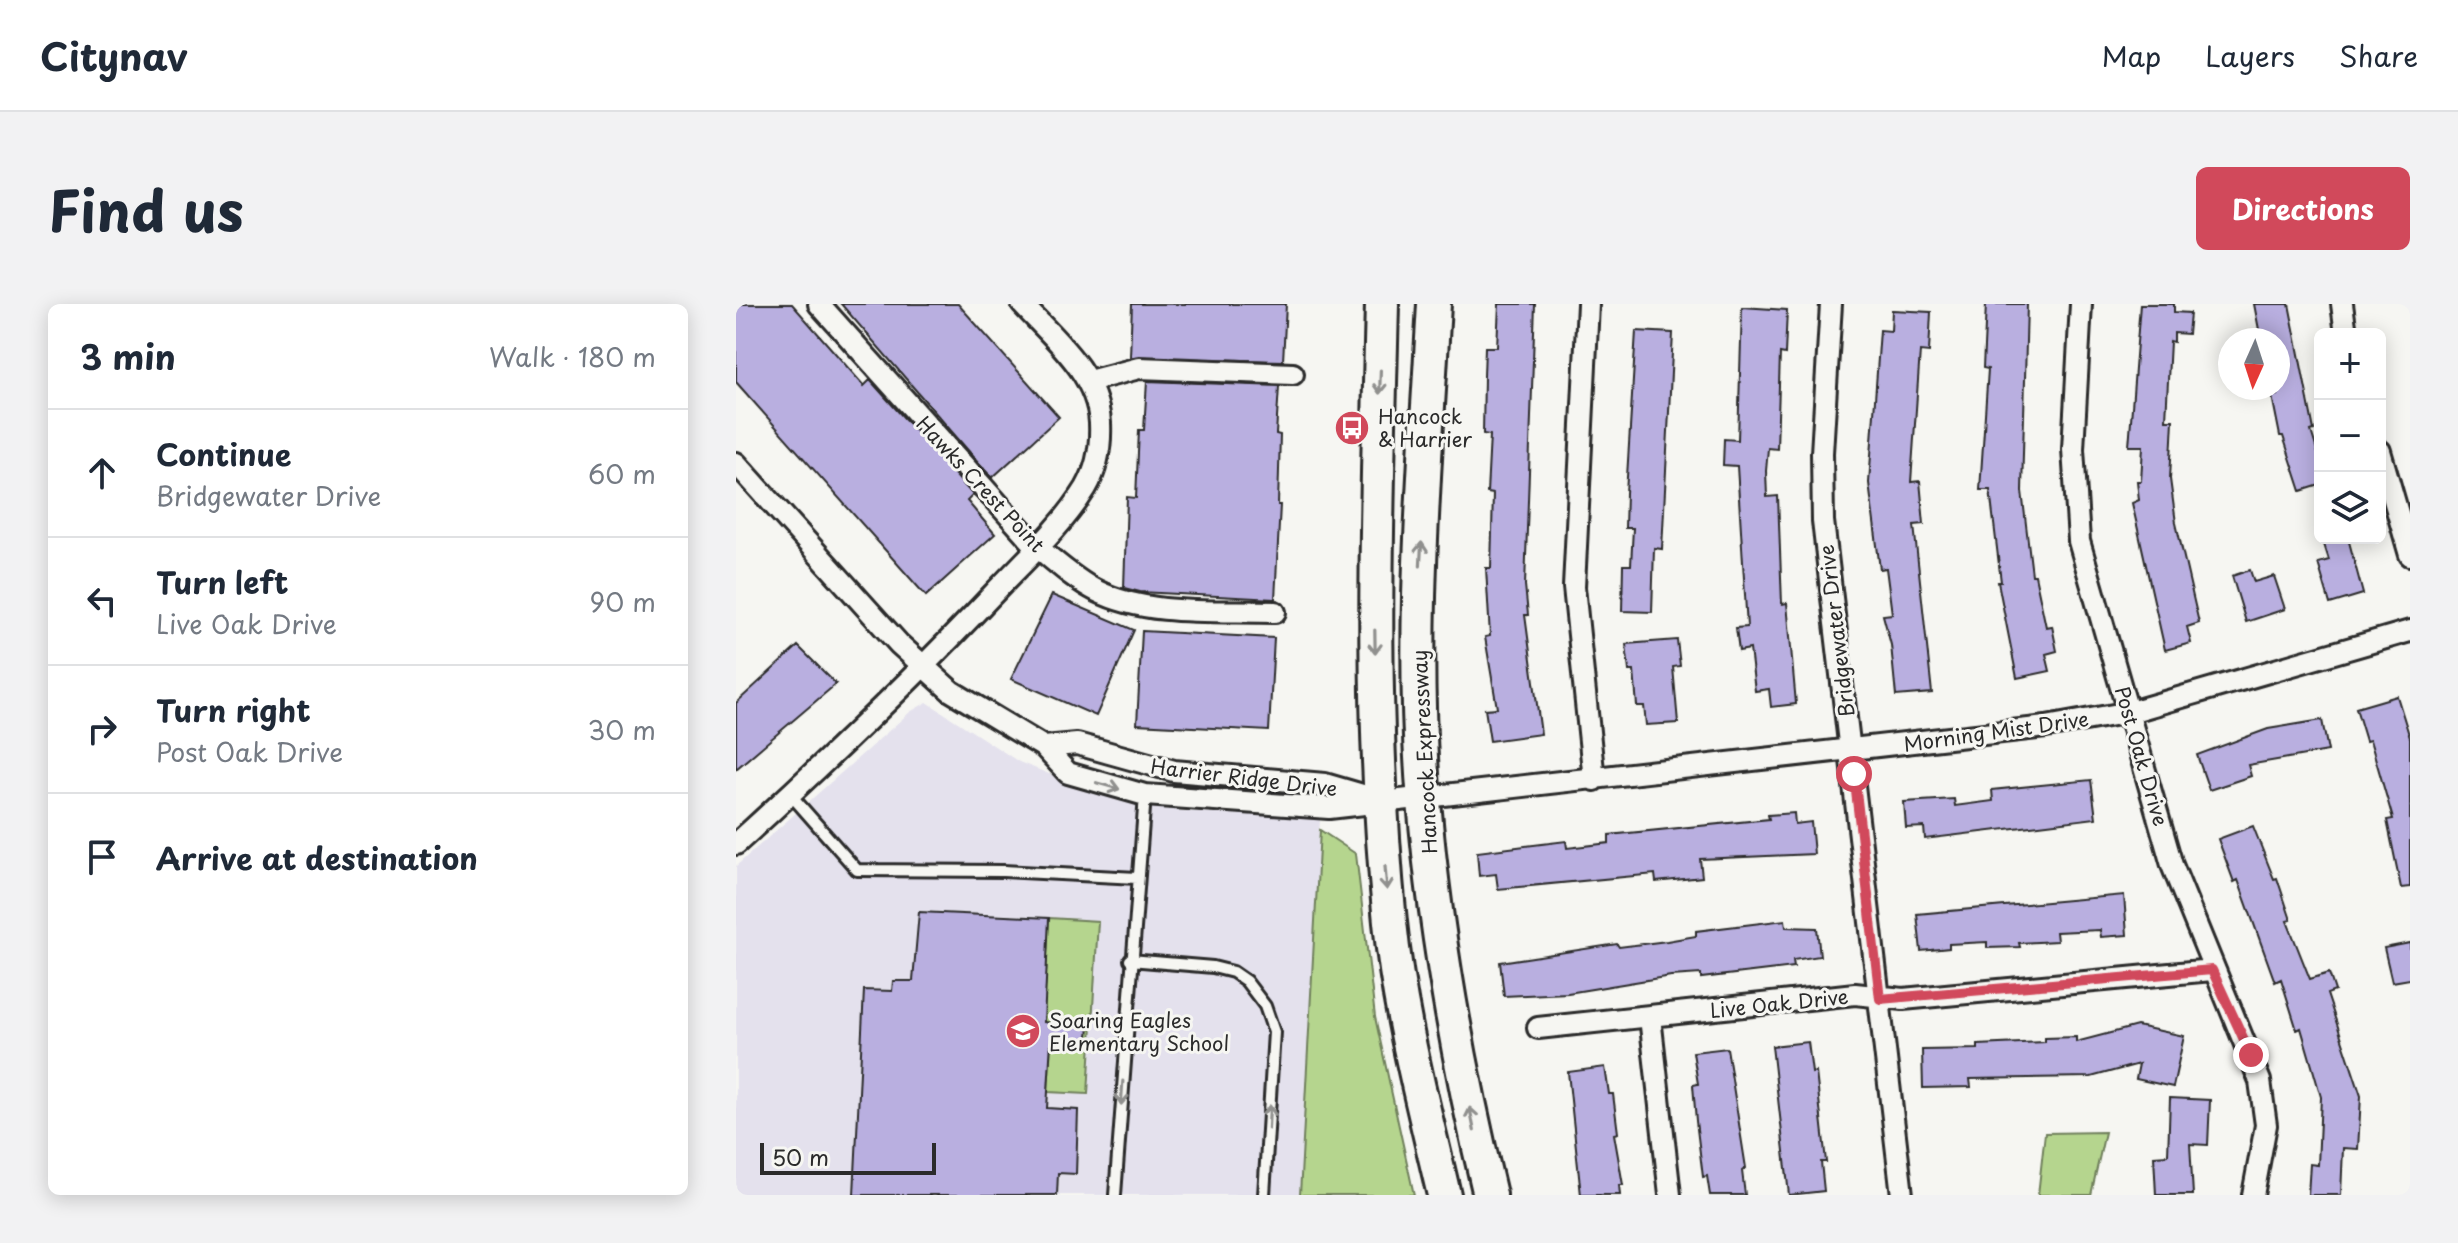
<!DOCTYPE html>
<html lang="en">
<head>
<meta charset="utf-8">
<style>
	:root { --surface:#fff; --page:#f2f2f3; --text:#1f2937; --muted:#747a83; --line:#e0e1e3; --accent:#d1495b }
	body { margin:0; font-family:"Playpen Sans",sans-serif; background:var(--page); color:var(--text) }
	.controls { position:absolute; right:24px; top:24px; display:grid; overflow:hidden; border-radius:12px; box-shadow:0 4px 20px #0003 }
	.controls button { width:72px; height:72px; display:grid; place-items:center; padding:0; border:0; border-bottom:2px solid var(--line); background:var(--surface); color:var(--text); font:40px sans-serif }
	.compass { position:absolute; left:1482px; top:24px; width:72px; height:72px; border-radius:50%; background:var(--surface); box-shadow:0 4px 20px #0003; rotate:183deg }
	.scale { position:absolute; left:24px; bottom:20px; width:176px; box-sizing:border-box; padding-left:8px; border:4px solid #2b2b2b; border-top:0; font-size:22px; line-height:28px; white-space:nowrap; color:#2b2b2b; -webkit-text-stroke:6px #f6f6f2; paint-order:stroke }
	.stop { position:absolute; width:24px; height:24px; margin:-18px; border:6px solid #d1495b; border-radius:50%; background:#fff }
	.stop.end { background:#d1495b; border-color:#fff; box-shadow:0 2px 8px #0008 }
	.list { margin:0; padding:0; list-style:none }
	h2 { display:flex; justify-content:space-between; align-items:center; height:104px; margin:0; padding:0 32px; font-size:34px }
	h2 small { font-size:26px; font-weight:400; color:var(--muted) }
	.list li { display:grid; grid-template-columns:52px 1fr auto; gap:24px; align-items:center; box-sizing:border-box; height:128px; padding:0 32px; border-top:2px solid var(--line) }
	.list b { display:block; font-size:30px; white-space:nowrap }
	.list p { margin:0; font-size:26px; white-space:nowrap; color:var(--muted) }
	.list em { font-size:26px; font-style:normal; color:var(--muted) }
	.icon { flex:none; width:44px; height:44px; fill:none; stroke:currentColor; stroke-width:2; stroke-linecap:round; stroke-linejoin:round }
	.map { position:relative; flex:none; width:1674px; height:891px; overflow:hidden; border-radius:12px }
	header { display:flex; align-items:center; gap:48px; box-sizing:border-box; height:112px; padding:0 40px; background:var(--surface); border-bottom:2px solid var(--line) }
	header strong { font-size:38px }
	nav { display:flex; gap:44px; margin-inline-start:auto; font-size:28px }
	.intro { display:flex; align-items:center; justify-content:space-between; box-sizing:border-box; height:192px; padding:0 48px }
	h1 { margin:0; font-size:56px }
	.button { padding:20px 36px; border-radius:12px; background:var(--accent); color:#fff; font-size:28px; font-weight:700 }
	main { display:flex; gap:48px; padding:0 48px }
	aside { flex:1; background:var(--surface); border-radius:12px; box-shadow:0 4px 20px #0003 }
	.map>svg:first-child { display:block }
</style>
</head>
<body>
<header>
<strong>Citynav</strong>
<nav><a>Map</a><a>Layers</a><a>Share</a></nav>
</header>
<div class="intro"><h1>Find us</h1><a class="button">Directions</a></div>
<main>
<aside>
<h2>3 min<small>Walk · 180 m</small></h2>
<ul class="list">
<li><svg class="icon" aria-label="ahead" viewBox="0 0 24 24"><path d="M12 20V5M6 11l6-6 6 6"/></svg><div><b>Continue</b><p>Bridgewater Drive</p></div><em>60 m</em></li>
<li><svg class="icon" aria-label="left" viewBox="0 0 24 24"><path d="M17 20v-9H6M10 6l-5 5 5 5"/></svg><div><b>Turn left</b><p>Live Oak Drive</p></div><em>90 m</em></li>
<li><svg class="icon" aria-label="right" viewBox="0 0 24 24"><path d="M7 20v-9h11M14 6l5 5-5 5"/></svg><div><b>Turn right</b><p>Post Oak Drive</p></div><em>30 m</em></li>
<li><svg class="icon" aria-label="arrive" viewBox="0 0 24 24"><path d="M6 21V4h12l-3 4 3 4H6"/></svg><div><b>Arrive at destination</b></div></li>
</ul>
</aside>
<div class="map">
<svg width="1674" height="891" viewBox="0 0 1674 891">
	<rect width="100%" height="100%" fill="#f6f6f2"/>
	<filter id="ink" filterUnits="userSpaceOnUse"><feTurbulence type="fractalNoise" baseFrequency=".0125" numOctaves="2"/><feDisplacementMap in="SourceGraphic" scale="16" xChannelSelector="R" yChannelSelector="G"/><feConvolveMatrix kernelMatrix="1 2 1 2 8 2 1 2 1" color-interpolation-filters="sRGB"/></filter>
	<g filter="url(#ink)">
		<path fill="#e4e1ed" d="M191 398 283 458 379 496 446 507 584 515 564 891H0V562L174 408Z"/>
		<path fill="#b5d58e" stroke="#70805c" stroke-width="2" d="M584 526 620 550 639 713 678 891H564Z
			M313 614 362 617 352 790 312 788 316 723 307 722Z
			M1369 828 1355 891H1302L1309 829Z"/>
		<path fill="#b9afe0" stroke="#2b2b2b" stroke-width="2" d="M0 0H56L128 82 134 76 237 191 231 197 259 230 190 292 0 78Z
			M105 0H222L323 113 256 174Z
			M396 0H550L547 57 394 53Z
			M763 0H799L789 281 792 311H789L805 430 754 437 749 405 761 404 749 333 754 332 750 264H755L757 190 751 189 754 131 747 130 748 72 749 43H761Z
			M1250 0H1291L1286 187 1296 271H1299L1310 323 1316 322 1321 347 1310 350 1314 367 1281 374 1262 278H1265L1254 186H1244L1252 65 1247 64Z
			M1404 0H1438V8L1454 9 1452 30 1438 29V38L1434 37 1430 116H1437L1434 175 1440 219 1463 319 1451 323 1455 339 1429 346 1396 199 1403 196 1401 177H1405L1407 142H1393Z
			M1518 0H1553L1578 126 1575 127 1584 156V181L1565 187 1547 132H1544L1536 92 1542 91V36H1525Z
			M1006 3 1051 6 1049 50 1044 49 1041 145 1032 144 1030 167 1031 193 1042 192 1046 300 1051 299 1060 400 1035 403 1033 385 1019 387 1014 345 1003 347 1000 324 1011 323 1001 162 987 161 988 135 1002 136Z
			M1156 6 1195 8 1193 48 1184 47 1175 178 1184 177 1188 220 1178 221 1196 389 1160 392 1155 341 1147 311 1156 310 1150 264 1144 265 1133 179 1144 26 1155 27Z
			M900 27 937 29 926 245 918 244 916 308 886 307 887 261H895L897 224H889L890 189Z
			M411 77 543 82 540 130 544 131 542 201H544L539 295 404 288 388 284 391 193 400 194 403 126H408Z
			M1586 234H1612L1627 290 1594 300 1582 259 1593 256Z
			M1514 266 1518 278 1538 272 1549 305 1510 318 1496 272Z
			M316 291 398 326 360 412 275 375Z
			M406 327 538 334 533 427 401 420Z
			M941 336 944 362 937 363 942 419 910 421 908 402H901L898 367H893L890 340Z
			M62 342 100 380 0 465V399Z
			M1661 392 1674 434V583L1665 584 1651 516 1657 515 1634 436 1630 437 1620 404Z
			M1586 416 1592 447 1512 461 1515 472 1473 486 1461 451 1532 425Z
			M1355 476 1360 514 1189 535 1188 523 1170 524 1168 498 1218 495 1219 502 1257 497 1256 486Z
			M1058 509 1059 520 1075 518 1078 550 964 555 966 573 920 578 919 570 762 585 760 570 743 572 741 548 830 537 831 544 873 539V531L1033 515 1032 511Z
			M1517 522 1538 575 1541 574 1555 616 1551 617 1574 675 1593 669 1599 687 1591 690 1625 792 1622 845 1607 844 1605 891H1572L1574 860 1582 861 1585 793 1565 724 1561 726 1545 675 1539 678 1502 576 1498 578 1482 535Z
			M1388 591 1391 631 1365 633 1364 626 1320 628 1321 637 1283 639 1284 643 1251 644V638L1213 640V644L1185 647 1181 610Z
			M183 608 313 614 308 718 353 723 351 741 315 737 311 804 342 806 340 870 322 869 321 891H118L128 686 156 687 157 677H177Z
			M1049 616 1050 623 1081 624 1084 652 1057 656 1058 663 965 674V670L935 672 832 689 768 692 764 658 881 640 883 643 931 637 960 632V627Z
			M1674 639V675L1656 678 1648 644Z
			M1401 722 1448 732 1437 783 1400 775 1403 760 1355 773 1234 775 1235 783 1187 784 1186 746 1242 745V741L1309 738V734L1340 733V738Z
			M1072 738 1076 769 1080 768 1090 858H1085L1088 887 1053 891 1036 742Z
			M991 744 1010 864 1006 867 1009 891H974L971 872 967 873 960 817 957 781 962 780 957 748Z
			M869 763 873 790H877L882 829 878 830 887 881H883L884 891H845L832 768Z
			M1434 794 1474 796 1472 841 1454 840 1457 891H1420L1418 852 1432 851Z"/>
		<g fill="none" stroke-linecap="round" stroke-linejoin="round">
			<g stroke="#2b2b2b" stroke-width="16">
				<path id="service" d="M54 490 121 566 267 567 401 574
					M394 656 477 663 497 668 510 677 529 702 538 728 528 891
					M379 891 409 491"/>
			</g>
			<g stroke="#2b2b2b" stroke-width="26">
				<path id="minor" d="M83 0 301 243C320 258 339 276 361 287 413 313 482 306 539 308
					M852 0 838 283 858 476
					M1095 0 1086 149 1087 217 1166 891
					M1345 0 1337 145 1343 237 1436 561 1524 777 1530 821 1517 891
					M1606 0 1610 30
					M353 77 403 64 557 70
					M1644 147 1674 251
					M0 159 163 340 215 387 308 443 332 469 409 491 593 504 1310 423 1394 408 1674 327
					M308 443 341 440 438 467 589 480 637 494
					M0 540C89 459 175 377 258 289 289 256 326 223 350 184 361 165 365 141 364 119 361 69 317 34 286 0
					M914 713 934 891
					M802 724 1119 690 1167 695 1476 666"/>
			</g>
			<g stroke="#2b2b2b" stroke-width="38">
				<path id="primary" d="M646 0C641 206 633 412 654 618 663 710 687 801 708 891
					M698 0C689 165 674 332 688 497 699 629 723 762 754 891"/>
			</g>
			<use href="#service" stroke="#f6f6f2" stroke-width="10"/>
			<use href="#minor" stroke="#f6f6f2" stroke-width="20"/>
			<use href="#primary" stroke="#f6f6f2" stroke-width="32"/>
		</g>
		<defs><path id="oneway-shaft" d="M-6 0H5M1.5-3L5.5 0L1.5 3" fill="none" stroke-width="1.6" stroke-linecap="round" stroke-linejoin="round" transform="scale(2)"/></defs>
		<g stroke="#90908e">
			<use href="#oneway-shaft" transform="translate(644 78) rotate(92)"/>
			<use href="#oneway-shaft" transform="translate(685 250) rotate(-87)"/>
			<use href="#oneway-shaft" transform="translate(639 338) rotate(89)"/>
			<use href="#oneway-shaft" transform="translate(372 482) rotate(16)"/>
			<use href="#oneway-shaft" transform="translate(650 574) rotate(85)"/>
			<use href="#oneway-shaft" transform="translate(386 789) rotate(94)"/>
			<use href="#oneway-shaft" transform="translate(533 813) rotate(-87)"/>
			<use href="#oneway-shaft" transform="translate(736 815) rotate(-101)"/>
		</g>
	</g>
	<g fill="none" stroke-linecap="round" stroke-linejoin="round" filter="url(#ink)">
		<path stroke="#d1495b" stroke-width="10" d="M1118 470 1144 695 1476 666 1515 751"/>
	</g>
	<defs>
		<g id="bus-disc" transform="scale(1.8)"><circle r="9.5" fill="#d1495b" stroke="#f6f6f2"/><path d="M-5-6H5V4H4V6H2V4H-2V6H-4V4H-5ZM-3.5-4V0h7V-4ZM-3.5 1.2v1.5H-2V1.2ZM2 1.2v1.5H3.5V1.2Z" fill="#fff"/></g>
		<g id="school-disc" transform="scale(1.8)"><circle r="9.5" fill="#d1495b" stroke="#f6f6f2"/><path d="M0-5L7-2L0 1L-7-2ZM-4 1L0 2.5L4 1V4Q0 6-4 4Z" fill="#fff"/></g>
	</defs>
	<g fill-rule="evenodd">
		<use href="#bus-disc" x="616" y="124"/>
		<use href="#school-disc" x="287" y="727"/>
	</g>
	<g text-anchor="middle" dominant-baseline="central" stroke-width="6" stroke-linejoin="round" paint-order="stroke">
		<g font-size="20" fill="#2b2b2b" stroke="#f6f6f2" text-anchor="start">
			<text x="642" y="112">Hancock<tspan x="642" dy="23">&amp; Harrier</tspan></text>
			<text x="313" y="716">Soaring Eagles<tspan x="313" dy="23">Elementary School</tspan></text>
		</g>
		<g font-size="20" fill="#2b2b2b" stroke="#f6f6f2">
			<text transform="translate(245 180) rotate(47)">Hawks Crest Point</text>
			<text transform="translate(1100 327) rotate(-97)">Bridgewater Drive</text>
			<text transform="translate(1260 427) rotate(-8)">Morning Mist Drive</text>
			<text transform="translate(688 448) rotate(-93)">Hancock Expressway</text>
			<text transform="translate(1406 452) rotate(74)">Post Oak Drive</text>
			<text transform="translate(508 473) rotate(7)">Harrier Ridge Drive</text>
			<text transform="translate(1043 699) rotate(-6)">Live Oak Drive</text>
		</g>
	</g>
</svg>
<div class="controls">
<button>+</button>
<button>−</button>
<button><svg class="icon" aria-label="layers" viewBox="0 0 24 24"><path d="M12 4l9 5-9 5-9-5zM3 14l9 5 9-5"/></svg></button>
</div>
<svg class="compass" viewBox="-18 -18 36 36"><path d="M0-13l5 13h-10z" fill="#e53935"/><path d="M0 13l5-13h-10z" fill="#747a83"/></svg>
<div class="scale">50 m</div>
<div class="stop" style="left:1118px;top:470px"></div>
<div class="stop end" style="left:1515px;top:751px"></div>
</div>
</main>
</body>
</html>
